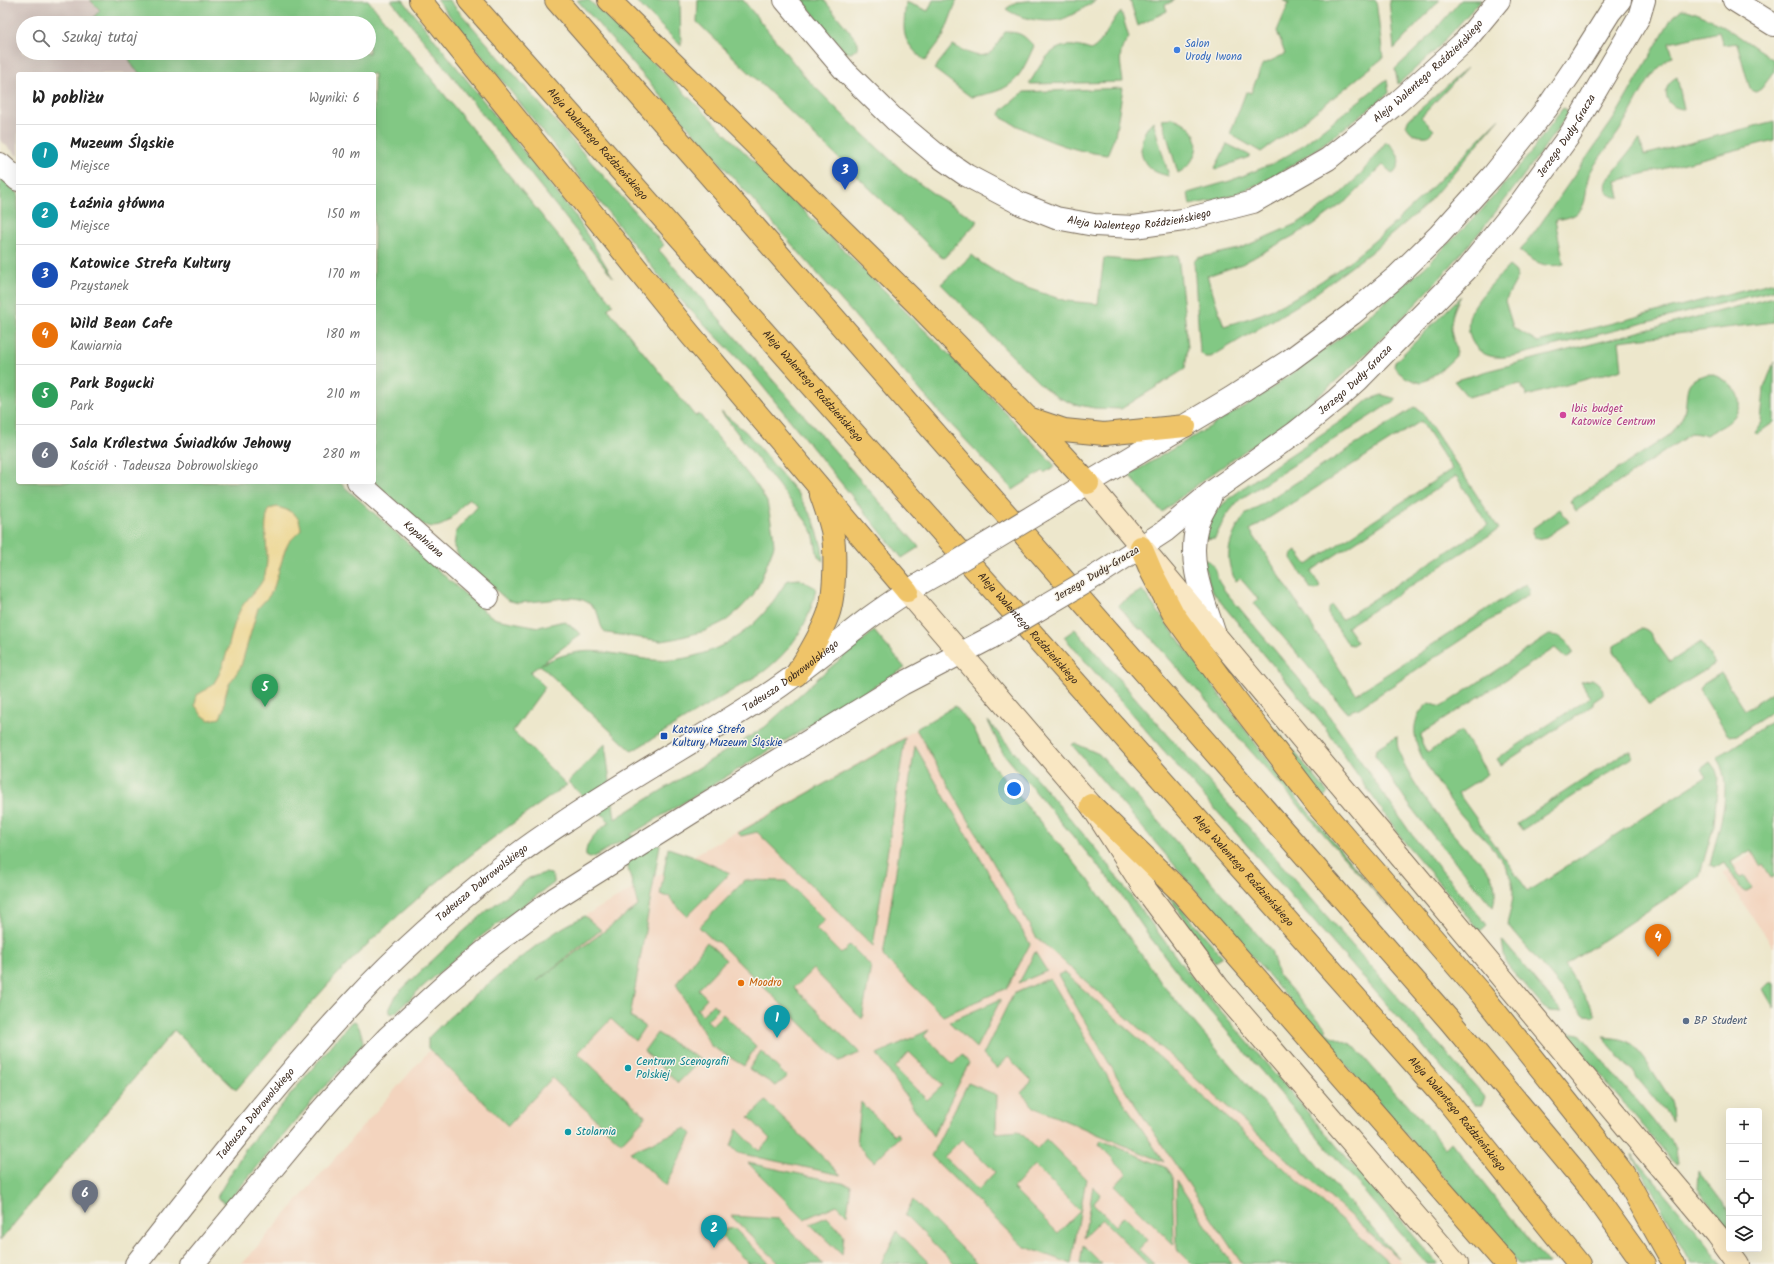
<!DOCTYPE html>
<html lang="pl">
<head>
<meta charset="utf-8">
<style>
	:root { --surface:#fff; --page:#f2f2f2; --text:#222; --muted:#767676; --line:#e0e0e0; --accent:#7c3aed }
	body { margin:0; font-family:Kalam,sans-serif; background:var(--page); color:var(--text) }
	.controls { position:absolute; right:12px; bottom:12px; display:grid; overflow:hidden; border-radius:4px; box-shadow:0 4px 16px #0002 }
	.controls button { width:36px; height:36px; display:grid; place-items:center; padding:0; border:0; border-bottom:1px solid var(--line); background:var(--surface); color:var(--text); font:20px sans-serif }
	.you { position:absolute; left:1014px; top:789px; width:14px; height:14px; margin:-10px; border:3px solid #fff; border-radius:50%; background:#1a73e8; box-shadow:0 0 0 6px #1a73e833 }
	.badge { display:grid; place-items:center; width:26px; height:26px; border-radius:50%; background:var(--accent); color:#fff; font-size:13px; font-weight:700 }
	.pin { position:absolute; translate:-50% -33px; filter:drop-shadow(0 1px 2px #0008) }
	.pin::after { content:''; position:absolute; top:21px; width:14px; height:12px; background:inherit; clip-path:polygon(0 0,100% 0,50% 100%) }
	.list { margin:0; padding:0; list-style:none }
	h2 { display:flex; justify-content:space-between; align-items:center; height:52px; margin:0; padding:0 16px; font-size:17px }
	h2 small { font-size:13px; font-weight:400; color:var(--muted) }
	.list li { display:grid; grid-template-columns:26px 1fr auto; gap:12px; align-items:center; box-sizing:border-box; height:60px; padding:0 16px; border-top:1px solid var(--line) }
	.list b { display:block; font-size:15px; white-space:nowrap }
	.list p { margin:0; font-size:13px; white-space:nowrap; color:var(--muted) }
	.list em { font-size:13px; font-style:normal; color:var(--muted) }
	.icon { flex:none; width:22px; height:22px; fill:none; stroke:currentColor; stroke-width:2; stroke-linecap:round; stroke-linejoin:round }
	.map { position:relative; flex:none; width:1774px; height:1264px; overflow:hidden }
	.search { position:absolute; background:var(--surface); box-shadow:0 4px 16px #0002; left:16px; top:16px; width:360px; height:44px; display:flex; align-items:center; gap:10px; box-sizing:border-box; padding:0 14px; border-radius:22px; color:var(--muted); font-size:15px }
	.panel { position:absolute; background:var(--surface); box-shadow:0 4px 16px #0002; left:16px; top:72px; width:360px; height:412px; border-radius:4px }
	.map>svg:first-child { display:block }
</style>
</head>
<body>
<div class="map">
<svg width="1774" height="1264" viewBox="0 0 1774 1264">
	<rect width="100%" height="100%" fill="#f7f3e8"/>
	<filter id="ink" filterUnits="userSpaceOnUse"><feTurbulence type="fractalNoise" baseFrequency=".025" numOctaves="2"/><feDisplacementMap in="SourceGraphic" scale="8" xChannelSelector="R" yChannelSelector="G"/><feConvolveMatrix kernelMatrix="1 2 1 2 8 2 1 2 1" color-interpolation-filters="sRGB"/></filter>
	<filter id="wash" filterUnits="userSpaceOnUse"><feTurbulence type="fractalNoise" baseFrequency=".012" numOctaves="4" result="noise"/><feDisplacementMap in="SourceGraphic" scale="16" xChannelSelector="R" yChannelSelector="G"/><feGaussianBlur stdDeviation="0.9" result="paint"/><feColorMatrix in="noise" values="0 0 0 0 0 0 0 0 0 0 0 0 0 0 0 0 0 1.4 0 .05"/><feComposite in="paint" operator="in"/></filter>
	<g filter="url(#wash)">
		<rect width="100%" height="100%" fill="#ede7cc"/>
		<path fill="#f3d4be" d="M942 714 1070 862 1178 1009 1402 1264H242L428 1052 484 992 588 914 824 783Z
			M1774 840V948L1722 873Z"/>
		<path fill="#cfc0ba" d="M0 0H90L101 10 94 17 101 23H23V53H126L134 68 141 74H18V156L0 140Z"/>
		<path fill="#82c884" stroke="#5e7951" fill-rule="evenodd" d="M90 0H368L613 304 608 309 695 416 699 414 758 487 767 502 773 532 774 546 759 584 753 595 740 609 727 620 705 631 674 639 661 641 607 633C598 628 601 616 595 609 583 594 565 598 549 600 538 601 528 602 518 603L507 600 459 557 454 547 456 531 478 506 469 498C455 512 445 535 422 524L374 482V74H141L134 68 126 53H369V23H101L94 17 100 10Z
			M391 0H403L576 217 613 277Z
			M437 0H449L664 245 659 250 919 547 902 558 751 372 669 288Z
			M577 0H589L640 49 977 382 1055 466 1044 473 1043 471 1013 490 941 414Z
			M635 0H680L681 46Z
			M698 0H743L806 78 851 123 906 174 938 197 978 221 944 258 941 257 697 22Z
			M802 0H824L858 42V48L851 53 845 52Z
			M933 0H957L943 37 925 61C900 39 903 34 906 2L928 11Z
			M1038 0H1096C1087 6 1075 14 1063 19 1048 24 1019 19 1006 9L1016 2Z
			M1130 0H1175L1165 5 1167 11 1138 26Z
			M1283 0H1376L1383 58 1300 124 1261 152 1230 134 1246 92 1251 93 1262 65 1285 54 1277 31 1289 3Z
			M1389 0H1440L1394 49Z
			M1461 0H1481L1436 50 1398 84 1395 69 1427 39Z
			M1682 9C1711 14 1749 44 1774 60V72L1761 89 1756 92 1750 89 1737 43 1723 45 1719 32 1669 43 1673 56C1645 75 1638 103 1620 130 1610 145 1597 159 1589 175 1585 186 1588 202 1580 210 1574 218 1564 218 1555 220L1564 264C1546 269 1534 262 1520 251L1537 229 1615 117 1670 21 1673 16Z
			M1121 11 1129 38C1116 51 1121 65 1123 82L1029 84C1046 56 1054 37 1091 50 1105 42 1110 22 1121 11Z
			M1005 32C1021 32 1023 35 1034 46 1017 84 1012 90 971 97L934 69 953 45C964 51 983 63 994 49 998 44 1001 37 1005 32Z
			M1467 68 1421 117 1434 130 1428 136C1417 137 1411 135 1406 125L1409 119Z
			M1677 77 1684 109C1665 109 1659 86 1677 77Z
			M1387 79 1389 93C1342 129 1296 170 1240 192 1225 199 1207 201 1190 205L1188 193 1230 181 1272 164 1295 151Z
			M1123 88 1115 136 1107 155C1065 150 1039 137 1002 118L1000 114 1002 110 1024 92Z
			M1563 108 1567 110 1568 114C1536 159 1503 205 1467 247 1423 299 1374 348 1322 393 1271 436 1213 470 1162 512L1129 475 1258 398 1360 323 1424 268 1480 212 1528 156Z
			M1173 118C1176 119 1181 121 1184 123 1205 136 1198 163 1178 173L1162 119Z
			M1500 118 1425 206 1371 252 1308 299 1211 357H1205L1200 352 1194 262 1197 258 1239 249 1298 223 1336 198 1360 175 1386 142C1398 149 1404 163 1393 174L1383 165 1349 199 1313 225 1242 264 1207 276 1224 326C1240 321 1258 316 1273 309 1363 265 1431 188 1500 118Z
			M1153 121 1169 176C1165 175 1160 174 1156 172 1135 162 1138 135 1153 121Z
			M1774 121V140L1616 181 1620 197C1610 198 1603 192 1606 182L1638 141 1640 140 1644 155Z
			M1227 144 1249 155V157L1217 169 1215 168Z
			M0 177 18 193V482H339L485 612 496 619 539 627 564 621 581 634 541 664C584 644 601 652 645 659 687 666 735 646 763 614 773 604 779 591 788 580L799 579 816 588C810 623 791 651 763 672L632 751 540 665 530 672 545 687 513 731 567 785C484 842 404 904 334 978 300 1014 269 1053 236 1090L174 1030 0 1241Z
			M972 255 980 262 1015 284 1066 301 1098 304 1104 258 1135 261 1178 255 1188 347 1185 369 1121 409 1094 408 1074 404 1057 397 1041 385 941 284Z
			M1509 266 1515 271 1518 277 1505 301 1513 327 1538 342 1774 282V290L1522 354C1513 356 1504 358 1495 357 1471 354 1462 328 1473 308 1482 293 1497 279 1509 266Z
			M1461 296C1454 308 1449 321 1452 335 1454 343 1457 348 1456 356L1440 371 1421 383C1411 380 1399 376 1394 366L1395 362Z
			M1774 297V322L1619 341 1622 369 1527 396 1520 384 1468 397 1454 381 1487 371Z
			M1774 362V422L1757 434 1755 432 1761 422 1764 388Z
			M1710 374C1729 379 1750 398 1733 418 1727 425 1715 430 1706 435L1692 433 1576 511 1570 501 1671 434C1676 427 1681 421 1684 413 1690 391 1680 379 1710 374Z
			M1382 395 1397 399 1239 500 1226 516 1215 538 1205 539 1212 517 1223 504 1240 490 1280 462 1350 415 1369 399Z
			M1415 407 1422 412 1499 529 1347 627 1357 642 1352 645 1348 644 1328 614V609L1332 605 1342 620 1488 525 1456 476 1311 571 1320 587 1316 590 1311 589 1291 558 1292 553 1296 550 1307 565 1452 469 1421 421 1250 530 1356 694 1526 584 1529 589 1528 595 1359 708 1347 712 1254 603 1258 599 1240 578 1236 581C1222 558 1230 536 1245 515Z
			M721 412 746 432 798 494 814 521 822 547 823 561 818 557 813 532 806 521Z
			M1560 509 1569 522 1543 539 1534 537 1532 532 1533 528Z
			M1203 560C1217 561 1214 572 1219 582 1221 585 1223 588 1225 591L1325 710 1412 835 1487 925 1480 931 1402 839 1326 729 1223 605 1211 589Z
			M1142 590 1287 786 1389 908 1143 629H1139L1118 605Z
			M1642 628 1647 630 1670 662 1701 642 1715 664 1651 704H1648L1614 651V646Z
			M1075 629 1472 1082 1485 1097 1482 1105H1475L1064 637Z
			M874 631 905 668 630 835 660 845 630 1017 645 1026 635 1041 611 1019 578 1053 646 1117 621 1143 552 1078 508 1126 428 1048V1038C453 1012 481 990 509 967 533 948 556 929 585 916L601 930 537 981 638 906 621 841 594 857 590 858 586 856C584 842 600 829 610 822L568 782 605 744 615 819 765 727 818 678Z
			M1549 635C1563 635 1567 642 1574 653L1566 658 1555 648 1421 734 1422 743 1427 753 1461 731 1488 774 1458 793 1528 891 1706 777 1701 769 1710 762 1716 770 1718 777 1714 825 1699 877 1565 965 1594 1011 1596 1014 1594 1016 1584 1015 1507 924C1511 908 1517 890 1509 874 1500 851 1479 835 1463 817 1455 808 1447 796 1440 786 1423 761 1399 727 1429 703L1441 707Z
			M1721 673 1745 710 1774 691V711L1737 735 1730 736 1727 734 1699 689 1702 685Z
			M1592 679C1598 682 1604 688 1603 695L1593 702V705L1501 765 1497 759 1590 697 1581 682Z
			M955 706 973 727 990 762 1088 879 1162 984 1218 1051 1398 1258 1036 937 916 729Z
			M1774 720V876L1771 877 1763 864 1760 866 1751 850 1731 862 1741 878 1744 876 1752 888 1745 892 1742 890 1724 862 1714 868 1710 866C1716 835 1735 789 1718 760V757Z
			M988 721 1100 854 1185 969 1438 1264H1427L1189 987 1150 937 1114 885 1003 753Z
			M1275 728 1328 793 1323 798 1271 730Z
			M1397 736C1397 741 1397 746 1399 751 1406 777 1444 825 1463 845 1474 856 1489 867 1494 883 1496 891 1495 899 1493 907L1434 837 1410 806 1375 755 1376 748Z
			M905 738 873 946 757 832 741 836 738 833Z
			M1074 743 1099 754 1271 950 1278 975 1327 1029 1325 1031 1330 1035 1353 1045 1398 1097 1405 1101 1445 1148 1451 1142 1548 1264H1519L1334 1052 1072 745Z
			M915 746 1030 944 1007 988 943 1016 883 956Z
			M1627 751H1631L1632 755 1631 758 1522 830 1517 823Z
			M668 848 697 858 730 873 687 916 670 899 671 897 660 895Z
			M545 873 551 874 554 879V883L484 934 420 989 396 1012 391 1014 389 1010 397 994 455 939 488 910 529 878Z
			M745 880 786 881 825 920 816 929 841 954 850 945 871 966 862 1019 813 969 794 988 860 1053 839 1061 717 941 715 942 699 927Z
			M1167 894 1176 902 1222 956 1215 963Z
			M1502 940 1562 1012 1549 1011 1543 1007 1505 962Z
			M707 942 726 960 698 989 707 998 697 1009 702 1015 713 1004 718 1009 707 1020 712 1025 723 1014 756 1046 744 1066 711 1046 676 984Z
			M1035 952 1047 971 1019 983Z
			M1064 972 1391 1264H1242L1120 1082 1058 975Z
			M1050 978 1113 1086 1164 1162 1035 1108 1021 1093 1032 1081 1008 1057 997 1069 983 1055 1013 994Z
			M1769 983H1774V1008L1763 989Z
			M1001 999 976 1048 949 1022Z
			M355 1021C360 1027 363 1037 363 1045L314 1099 226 1204 217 1197 246 1148 351 1022Z
			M929 1030 924 1036 953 1064 962 1055 969 1063 933 1136 877 1054ZM909 1052 943 1085 927 1100 895 1068Z
			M1568 1032 1580 1034 1676 1148 1678 1164 1676 1165 1567 1035Z
			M657 1033 701 1060 678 1083 644 1051Z
			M1603 1037C1611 1038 1620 1038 1627 1041 1640 1048 1661 1085 1670 1098L1672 1104 1673 1121Z
			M761 1051 787 1077 776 1086 749 1069Z
			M968 1083 997 1095 996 1133 1019 1131 1037 1149 1046 1139 1086 1179 1071 1264 1023 1246 931 1156ZM962 1139 995 1172 978 1190 944 1157ZM1034 1165 1080 1211 1058 1233 1013 1188Z
			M766 1101 841 1175 738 1153 731 1146 737 1129 759 1151 770 1139 749 1117Z
			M861 1102 894 1135 897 1133 900 1136 874 1162 857 1145Z
			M686 1128 692 1134 666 1186 630 1152Z
			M1101 1140 1167 1168 1172 1175 1174 1245 1115 1186 1127 1173 1099 1145Z
			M1632 1154 1706 1243 1722 1264H1692Z
			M748 1163 851 1185 847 1215 837 1205 804 1219Z
			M1698 1170 1729 1211V1228L1697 1189Z
			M1176 1180 1232 1264H1192L1177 1249Z
			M1093 1186 1101 1194 1093 1203 1115 1225 1124 1216 1148 1240 1139 1250 1154 1264H1147L1102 1219 1084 1237Z
			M913 1200 977 1264H954L905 1215Z
			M731 1216 779 1219 823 1264H780Z
			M827 1217 844 1235 842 1255 810 1224Z
			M734 1228 770 1264H749L716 1231Z
			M897 1231 929 1263 881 1264Z
			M1083 1245 1102 1264H1080Z"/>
		<path fill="#eeda9e" stroke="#94825e" d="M277 507C291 511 300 514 301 530L289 542 285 550 274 587 269 596 258 608 241 666 228 686 225 697 224 708 220 718 209 720 201 714 195 705 197 695C202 692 210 688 214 683 229 661 229 631 241 608 249 595 264 586 266 570 270 548 261 532 269 509Z"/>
	</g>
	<g filter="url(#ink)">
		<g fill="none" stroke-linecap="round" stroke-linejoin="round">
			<g stroke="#796c5b" stroke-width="24">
				<g id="minor">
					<path id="s1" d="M785 0 846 72 894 119 937 155 966 175 1021 204 1056 218 1094 225 1134 227 1183 220 1253 202 1328 159 1398 102 1465 41 1499 0"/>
					<path d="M1734 0 1774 25"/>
					<path d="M0 164 18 180"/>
					<path id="s2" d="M358 482 488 597"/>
				</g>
			</g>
			<g stroke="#796c5b" stroke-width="24">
				<g id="tertiary">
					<path d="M1210 498C1206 507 1199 517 1197 526 1187 563 1204 600 1215 635"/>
					<path d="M1043 510 1231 398 1290 360 1352 314 1396 277 1439 235 1494 174 1547 108 1581 58 1610 12 1620 0"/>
					<path id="s3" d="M1099 574 1165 531 1213 491 1295 433 1337 399 1358 380 1467 269 1521 202 1571 133 1639 17 1644 0"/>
					<path id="s4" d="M136 1264C207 1174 277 1083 355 1000 403 948 458 901 514 857 534 841 555 828 576 814 638 773 704 736 767 695 802 672 835 644 869 618 891 602 913 587 937 574"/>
					<path d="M193 1264 317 1115 358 1069 388 1037 448 982 486 950 554 899 694 811 902 684 992 637"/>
				</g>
			</g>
			<g stroke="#796c5b" stroke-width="24">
				<path id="secondary" d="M1088 483C1297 734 1508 984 1717 1235L1738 1264
					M907 591 1091 805 1143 886 1218 987 1457 1264"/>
			</g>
			<g stroke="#796c5b" stroke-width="24">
				<g id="primary">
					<path d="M420 0 689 333 907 591"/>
					<path id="s5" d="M469 0 1445 1098 1579 1264"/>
					<path d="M556 0 1449 1020 1591 1190 1644 1264"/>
					<path d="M609 0 919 306 1028 418 1088 483"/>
					<path d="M1031 419 1064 430 1104 434 1185 426"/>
					<path d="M1141 547 1152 573 1174 615 1234 697 1318 806 1482 995 1585 1124 1623 1173 1674 1264"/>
					<path d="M796 675C808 655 820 637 828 615 835 596 836 551 832 530 829 518 825 506 821 495"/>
					<path d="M1091 805 1182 893 1506 1264"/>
				</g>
			</g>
			<use href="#minor" stroke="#fff" stroke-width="22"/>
			<use href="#tertiary" stroke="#fff" stroke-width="22"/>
			<use href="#secondary" stroke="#f9e7c3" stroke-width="22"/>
			<use href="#primary" stroke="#efc469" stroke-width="22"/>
			<g stroke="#796c5b" stroke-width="24" stroke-linecap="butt">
				<path id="tertiary-bridge" d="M937 574 1043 510
					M992 637 1099 574"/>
			</g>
			<use href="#tertiary-bridge" stroke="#fff" stroke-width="22"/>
		</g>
	</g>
	<circle fill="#3f7fe0" stroke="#f7f3e8" stroke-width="1.5" cx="1177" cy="50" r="4"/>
	<circle fill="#d1479c" stroke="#f7f3e8" stroke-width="1.5" cx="1563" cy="415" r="4"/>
	<rect fill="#1a4fb4" stroke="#f7f3e8" stroke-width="1.5" x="660" y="732" width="8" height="8" rx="2"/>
	<circle fill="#e8710a" stroke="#f7f3e8" stroke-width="1.5" cx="741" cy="983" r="4"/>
	<circle fill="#5c6f8a" stroke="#f7f3e8" stroke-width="1.5" cx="1686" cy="1021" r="4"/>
	<g fill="#0f9aa8" stroke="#f7f3e8" stroke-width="1.5">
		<circle cx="628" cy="1068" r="4"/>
		<circle cx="568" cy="1132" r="4"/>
	</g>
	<g text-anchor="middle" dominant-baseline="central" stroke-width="3" stroke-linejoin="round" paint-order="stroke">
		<g font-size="11" fill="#366cbe" stroke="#f7f3e8" text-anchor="start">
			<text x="1185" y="44">Salon<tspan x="1185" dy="13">Urody Iwona</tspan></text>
		</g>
		<g font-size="11" fill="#3b2a1e" stroke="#f7f3e8">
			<text stroke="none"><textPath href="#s1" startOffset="773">Aleja Walentego Roździeńskiego</textPath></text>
			<text stroke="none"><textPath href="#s3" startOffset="646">Jerzego Dudy-Gracza</textPath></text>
			<text stroke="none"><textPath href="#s5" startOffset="193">Aleja Walentego Roździeńskiego</textPath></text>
			<text stroke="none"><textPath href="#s1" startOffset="437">Aleja Walentego Roździeńskiego</textPath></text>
			<text stroke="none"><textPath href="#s3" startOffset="322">Jerzego Dudy-Gracza</textPath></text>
			<text stroke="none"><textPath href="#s5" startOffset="517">Aleja Walentego Roździeńskiego</textPath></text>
			<text stroke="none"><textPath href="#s2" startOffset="87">Kopalniana</textPath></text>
			<text transform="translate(1097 574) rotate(-31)">Jerzego Dudy-Gracza</text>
			<text stroke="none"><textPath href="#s5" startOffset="841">Aleja Walentego Roździeńskiego</textPath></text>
			<text stroke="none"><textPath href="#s4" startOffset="888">Tadeusza Dobrowolskiego</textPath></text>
			<text stroke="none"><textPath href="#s5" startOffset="1165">Aleja Walentego Roździeńskiego</textPath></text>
			<text stroke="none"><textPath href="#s4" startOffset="516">Tadeusza Dobrowolskiego</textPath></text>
			<text stroke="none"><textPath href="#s4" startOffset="192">Tadeusza Dobrowolskiego</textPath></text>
			<text stroke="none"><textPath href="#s5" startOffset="1489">Aleja Walentego Roździeńskiego</textPath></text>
		</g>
		<g font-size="11" fill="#b23c85" stroke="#f7f3e8" text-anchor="start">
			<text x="1571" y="409">Ibis budget<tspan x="1571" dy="13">Katowice Centrum</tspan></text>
		</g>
		<g font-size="11" fill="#164399" stroke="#f7f3e8" text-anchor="start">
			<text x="672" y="730">Katowice Strefa<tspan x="672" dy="13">Kultury Muzeum Śląskie</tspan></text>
		</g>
		<g font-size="11" fill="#c56008" stroke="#f7f3e8" text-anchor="start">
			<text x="749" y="983">Moodro</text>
		</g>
		<g font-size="11" fill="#4e5e75" stroke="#f7f3e8" text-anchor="start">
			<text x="1694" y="1021">BP Student</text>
		</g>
		<g font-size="11" fill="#0d838f" stroke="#f7f3e8" text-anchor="start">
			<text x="636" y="1062">Centrum Scenografii<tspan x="636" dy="13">Polskiej</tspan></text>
			<text x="576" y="1132">Stolarnia</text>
		</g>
	</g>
</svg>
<div class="controls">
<button>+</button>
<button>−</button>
<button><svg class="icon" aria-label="locate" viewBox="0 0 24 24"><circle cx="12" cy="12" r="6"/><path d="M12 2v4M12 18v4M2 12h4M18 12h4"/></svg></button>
<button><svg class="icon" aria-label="layers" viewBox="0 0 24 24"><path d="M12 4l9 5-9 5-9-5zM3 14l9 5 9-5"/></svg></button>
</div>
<div class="you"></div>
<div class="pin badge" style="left:777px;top:1038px;background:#0f9aa8">1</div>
<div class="pin badge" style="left:714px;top:1248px;background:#0f9aa8">2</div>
<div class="pin badge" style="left:845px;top:190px;background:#1a4fb4">3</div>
<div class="pin badge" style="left:1658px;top:957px;background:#e8710a">4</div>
<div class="pin badge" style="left:265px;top:707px;background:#2e9e5b">5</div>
<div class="pin badge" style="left:85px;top:1213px;background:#6b7280">6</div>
<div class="search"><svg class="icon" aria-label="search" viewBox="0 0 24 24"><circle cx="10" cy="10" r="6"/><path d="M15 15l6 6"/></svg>Szukaj tutaj</div>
<section class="panel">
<h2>W pobliżu<small>Wyniki: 6</small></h2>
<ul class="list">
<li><span class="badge" style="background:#0f9aa8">1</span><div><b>Muzeum Śląskie</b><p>Miejsce</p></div><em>90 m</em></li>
<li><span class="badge" style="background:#0f9aa8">2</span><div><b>Łaźnia główna</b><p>Miejsce</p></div><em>150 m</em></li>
<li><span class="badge" style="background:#1a4fb4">3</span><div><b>Katowice Strefa Kultury</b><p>Przystanek</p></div><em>170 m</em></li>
<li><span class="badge" style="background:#e8710a">4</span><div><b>Wild Bean Cafe</b><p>Kawiarnia</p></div><em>180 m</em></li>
<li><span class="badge" style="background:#2e9e5b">5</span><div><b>Park Bogucki</b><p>Park</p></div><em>210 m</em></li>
<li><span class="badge" style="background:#6b7280">6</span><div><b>Sala Królestwa Świadków Jehowy</b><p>Kościół · Tadeusza Dobrowolskiego</p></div><em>280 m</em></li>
</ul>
</section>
</div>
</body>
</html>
